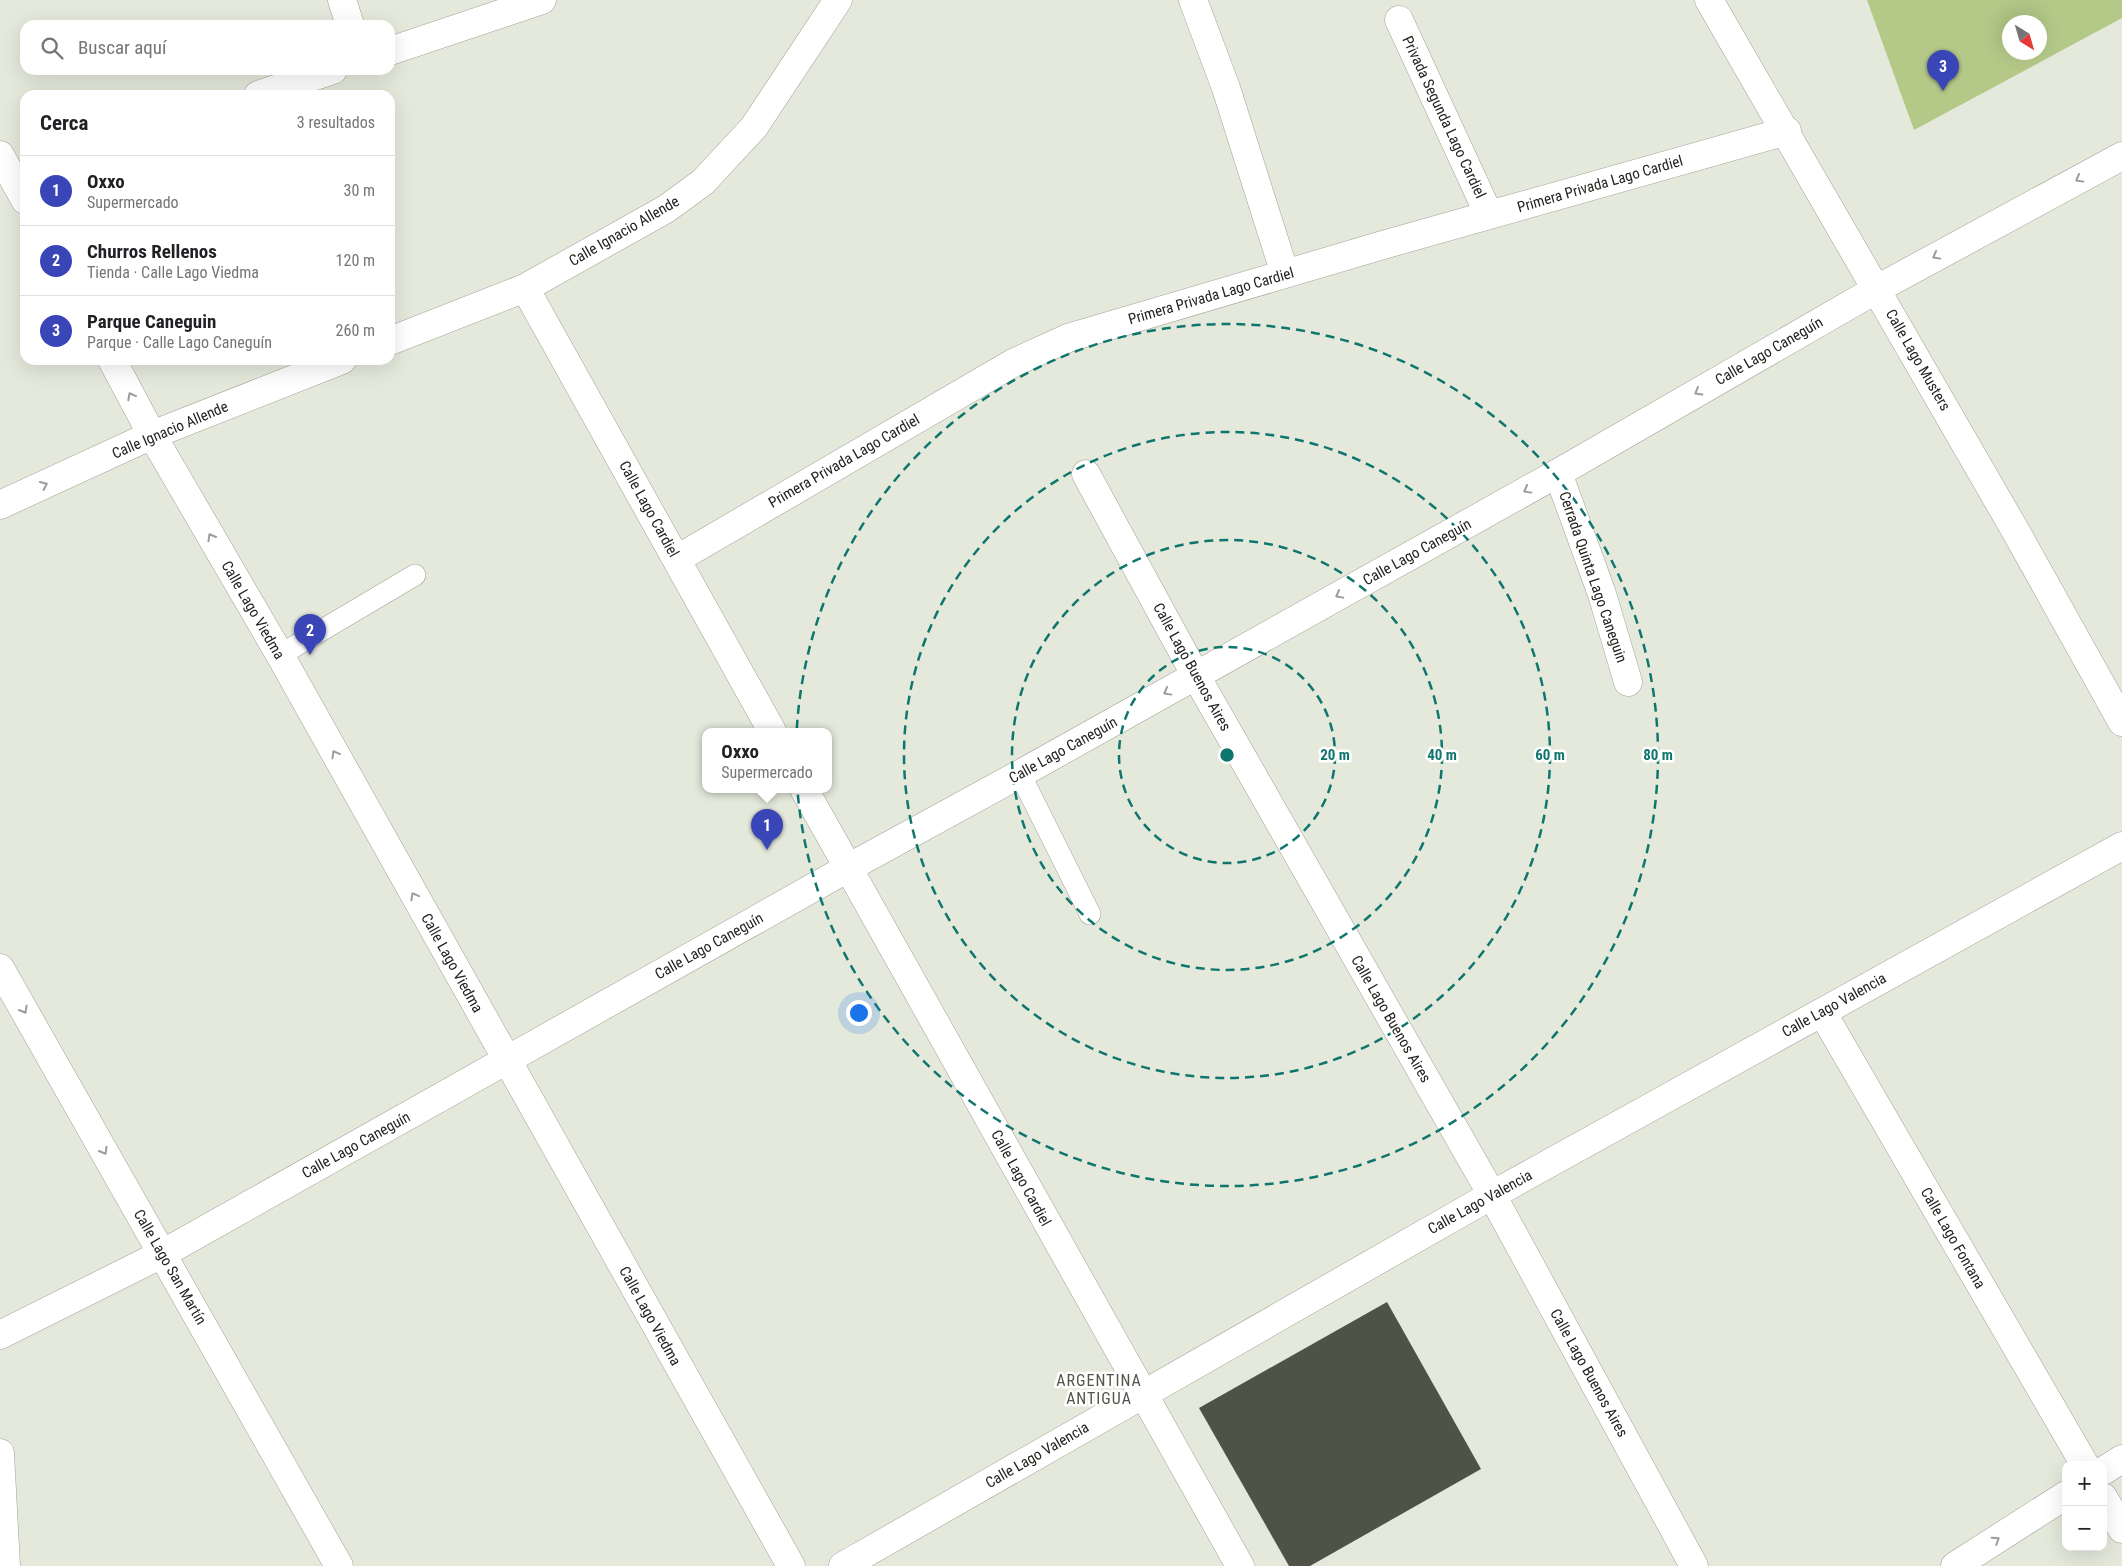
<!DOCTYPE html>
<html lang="es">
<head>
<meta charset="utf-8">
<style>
	:root { --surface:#fff; --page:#f2f2f2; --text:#202124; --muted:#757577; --line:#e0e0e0; --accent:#3a45b8 }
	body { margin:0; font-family:"Roboto Condensed",sans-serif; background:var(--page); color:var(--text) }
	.controls { position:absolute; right:15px; bottom:15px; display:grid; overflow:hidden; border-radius:10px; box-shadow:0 5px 20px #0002 }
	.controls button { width:45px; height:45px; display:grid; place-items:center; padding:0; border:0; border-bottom:1px solid var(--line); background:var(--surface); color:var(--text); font:25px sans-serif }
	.compass { position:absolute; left:2002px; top:15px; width:45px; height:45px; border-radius:50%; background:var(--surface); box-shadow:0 5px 20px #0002; rotate:143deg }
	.you { position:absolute; left:858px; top:1012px; width:18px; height:18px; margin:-12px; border:4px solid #fff; border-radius:50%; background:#1a73e8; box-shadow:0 0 0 8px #1a73e833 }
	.badge { display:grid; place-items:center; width:32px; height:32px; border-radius:50%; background:var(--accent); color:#fff; font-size:16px; font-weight:700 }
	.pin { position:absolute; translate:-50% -41px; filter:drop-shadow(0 1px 2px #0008) }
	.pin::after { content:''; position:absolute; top:26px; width:18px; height:15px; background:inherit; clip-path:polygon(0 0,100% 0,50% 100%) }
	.popup { position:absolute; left:702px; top:728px; width:130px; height:65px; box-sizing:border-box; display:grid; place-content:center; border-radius:10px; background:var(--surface); filter:drop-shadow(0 1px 4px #0005); font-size:16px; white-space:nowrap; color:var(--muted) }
	.popup b { font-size:19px; color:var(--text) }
	.popup::after { content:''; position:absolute; left:50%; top:100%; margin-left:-10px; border:10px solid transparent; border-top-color:var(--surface) }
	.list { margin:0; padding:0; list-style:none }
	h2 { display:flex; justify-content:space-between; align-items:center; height:65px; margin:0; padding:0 20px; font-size:21px }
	h2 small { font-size:16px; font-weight:400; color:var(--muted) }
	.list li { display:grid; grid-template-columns:32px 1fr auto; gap:15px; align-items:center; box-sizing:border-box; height:70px; padding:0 20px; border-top:1px solid var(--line) }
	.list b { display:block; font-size:19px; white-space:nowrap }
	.list p { margin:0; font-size:16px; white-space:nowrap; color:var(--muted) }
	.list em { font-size:16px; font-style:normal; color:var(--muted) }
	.icon { flex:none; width:28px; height:28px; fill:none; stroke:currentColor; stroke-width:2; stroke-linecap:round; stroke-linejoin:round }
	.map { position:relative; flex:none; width:2122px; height:1566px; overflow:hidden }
	.search { position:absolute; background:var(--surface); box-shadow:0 5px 20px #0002; left:20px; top:20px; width:375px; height:55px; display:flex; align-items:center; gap:12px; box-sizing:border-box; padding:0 18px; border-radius:15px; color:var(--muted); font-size:19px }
	.panel { position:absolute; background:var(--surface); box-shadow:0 5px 20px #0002; left:20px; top:90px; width:375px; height:275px; border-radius:15px }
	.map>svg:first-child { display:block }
</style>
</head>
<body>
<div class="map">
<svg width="2122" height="1566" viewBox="0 0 2122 1566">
	<rect width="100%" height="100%" fill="#e4e9db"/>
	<path fill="#b4c888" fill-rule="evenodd" d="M1867 0H2122V18L1914 130ZM2010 22H2040V52H2010Z"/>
	<path fill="#4f5347" d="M1387 1302 1481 1469 1310 1566H1289L1199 1408Z"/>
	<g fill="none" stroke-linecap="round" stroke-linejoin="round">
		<g stroke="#9fa396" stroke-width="22">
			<path id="service" d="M280 655 415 575
				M1020 774 1090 914"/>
		</g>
		<g stroke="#9fa396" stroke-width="29">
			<path id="minor" d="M342 0 350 25
				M1193 0 1226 88 1285 274
				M1709 0 2015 530 2122 722
				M1399 20 1489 215
				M390 51 542 0
				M258 95 333 70
				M0 155 25 200
				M525 288 772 731
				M390 341 525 288 666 209 703 182 754 127 838 0
				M112 360 152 435 280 655 791 1566
				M1558 473 1602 594 1628 682
				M1086 474 1196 676 1492 1195 1694 1566
				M0 505 152 435 342 360
				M677 559 1013 363 1068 338 1383 245 1787 131
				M804 789 1240 1566
				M0 968 339 1566
				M1822 1012 2085 1465
				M2103 1471 2122 1459
				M2103 1497 2122 1529
				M843 1566 1492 1195 2122 846
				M1955 1566 2066 1495"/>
		</g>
		<g stroke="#9fa396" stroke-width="29">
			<path id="tertiary" d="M0 1335 162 1254 848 868 1020 774 1558 473 1877 289 2122 156
				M0 1453 6 1566"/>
		</g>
		<use href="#service" stroke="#fff" stroke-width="21"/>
		<use href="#minor" stroke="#fff" stroke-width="28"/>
		<use href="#tertiary" stroke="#fff" stroke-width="28"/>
	</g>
	<defs><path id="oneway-chevron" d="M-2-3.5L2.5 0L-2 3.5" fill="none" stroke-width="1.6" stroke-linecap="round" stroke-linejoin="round" transform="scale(1.25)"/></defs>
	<g stroke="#9c9c9a">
		<use href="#oneway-chevron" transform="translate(2079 179) rotate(151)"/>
		<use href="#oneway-chevron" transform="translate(1936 256) rotate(151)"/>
		<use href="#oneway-chevron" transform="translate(1698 392) rotate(150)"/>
		<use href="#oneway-chevron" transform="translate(131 396) rotate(-118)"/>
		<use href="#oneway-chevron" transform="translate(44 485) rotate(-25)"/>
		<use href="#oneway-chevron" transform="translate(1527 490) rotate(151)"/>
		<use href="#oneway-chevron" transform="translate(211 537) rotate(-120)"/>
		<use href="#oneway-chevron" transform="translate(1339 595) rotate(151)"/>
		<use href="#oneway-chevron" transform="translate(1167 692) rotate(151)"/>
		<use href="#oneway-chevron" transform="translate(335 754) rotate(-119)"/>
		<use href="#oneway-chevron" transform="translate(414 896) rotate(-119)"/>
		<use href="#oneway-chevron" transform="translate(24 1010) rotate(60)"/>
		<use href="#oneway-chevron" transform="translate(104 1151) rotate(60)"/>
		<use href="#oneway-chevron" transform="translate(1996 1540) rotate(-33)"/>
	</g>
	<g fill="none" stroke="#0f766e" stroke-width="2.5" stroke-dasharray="9 6">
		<circle cx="1227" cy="755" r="108"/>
		<circle cx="1227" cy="755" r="215"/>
		<circle cx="1227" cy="755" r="323"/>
		<circle cx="1227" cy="755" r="431"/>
	</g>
	<g text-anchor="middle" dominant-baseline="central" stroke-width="5" stroke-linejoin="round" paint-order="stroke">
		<g font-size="15" fill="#22241f" stroke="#fff">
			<text transform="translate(1444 117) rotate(65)">Privada Segunda Lago Cardiel</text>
			<text transform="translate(1600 184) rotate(-16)">Primera Privada Lago Cardiel</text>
			<text transform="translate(624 231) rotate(-30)">Calle Ignacio Allende</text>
			<text transform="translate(1211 296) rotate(-16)">Primera Privada Lago Cardiel</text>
			<text transform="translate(1769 351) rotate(-30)">Calle Lago Caneguín</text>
			<text transform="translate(1918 360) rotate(60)">Calle Lago Musters</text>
			<text transform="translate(170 430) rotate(-23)">Calle Ignacio Allende</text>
			<text transform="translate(844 461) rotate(-30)">Primera Privada Lago Cardiel</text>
			<text transform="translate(649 509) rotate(61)">Calle Lago Cardiel</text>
			<text transform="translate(1417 552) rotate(-29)">Calle Lago Caneguín</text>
			<text transform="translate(1593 577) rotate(71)">Cerrada Quinta Lago Caneguin</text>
			<text transform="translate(253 610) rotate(60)">Calle Lago Viedma</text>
			<text transform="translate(1192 667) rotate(61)">Calle Lago Buenos Aires</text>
			<text transform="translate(1063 750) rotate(-29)">Calle Lago Caneguín</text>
			<text transform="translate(709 946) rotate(-29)">Calle Lago Caneguín</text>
			<text transform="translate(452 963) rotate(61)">Calle Lago Viedma</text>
			<text transform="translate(1834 1005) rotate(-29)">Calle Lago Valencia</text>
			<text transform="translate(1391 1019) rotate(60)">Calle Lago Buenos Aires</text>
			<text transform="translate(356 1145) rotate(-29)">Calle Lago Caneguín</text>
			<text transform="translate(1021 1178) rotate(61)">Calle Lago Cardiel</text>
			<text transform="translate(1480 1202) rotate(-29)">Calle Lago Valencia</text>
			<text transform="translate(1953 1238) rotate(60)">Calle Lago Fontana</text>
			<text transform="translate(170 1267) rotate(60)">Calle Lago San Martín</text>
			<text transform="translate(650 1316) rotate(61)">Calle Lago Viedma</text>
			<text transform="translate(1589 1373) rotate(61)">Calle Lago Buenos Aires</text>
			<text transform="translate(1037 1455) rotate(-30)">Calle Lago Valencia</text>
		</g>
		<g font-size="16" letter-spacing="1" fill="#505449" stroke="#fff">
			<text x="1099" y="1380">ARGENTINA<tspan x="1099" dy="18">ANTIGUA</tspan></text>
		</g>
	</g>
	<circle cx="1227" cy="755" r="8" fill="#0f766e" stroke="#fff" stroke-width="2.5"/>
	<g font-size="15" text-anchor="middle" font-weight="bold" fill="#0f766e" stroke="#fff" stroke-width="5" stroke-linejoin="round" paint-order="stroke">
		<text x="1335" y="760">20 m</text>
		<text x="1442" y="760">40 m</text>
		<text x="1550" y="760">60 m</text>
		<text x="1658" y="760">80 m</text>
	</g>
</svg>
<div class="controls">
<button>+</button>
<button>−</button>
</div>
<svg class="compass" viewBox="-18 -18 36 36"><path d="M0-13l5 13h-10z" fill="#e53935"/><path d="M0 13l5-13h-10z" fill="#757577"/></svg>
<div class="you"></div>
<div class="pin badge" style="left:767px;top:850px">1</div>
<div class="popup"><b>Oxxo</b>Supermercado</div>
<div class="pin badge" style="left:310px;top:655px">2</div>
<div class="pin badge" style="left:1943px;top:91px">3</div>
<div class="search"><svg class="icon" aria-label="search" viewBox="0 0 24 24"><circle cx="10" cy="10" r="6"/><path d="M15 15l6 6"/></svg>Buscar aquí</div>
<section class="panel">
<h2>Cerca<small>3 resultados</small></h2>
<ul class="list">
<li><span class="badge">1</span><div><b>Oxxo</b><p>Supermercado</p></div><em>30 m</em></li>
<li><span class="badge">2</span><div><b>Churros Rellenos</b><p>Tienda · Calle Lago Viedma</p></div><em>120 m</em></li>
<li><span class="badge">3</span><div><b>Parque Caneguin</b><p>Parque · Calle Lago Caneguín</p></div><em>260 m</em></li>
</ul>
</section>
</div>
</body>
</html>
